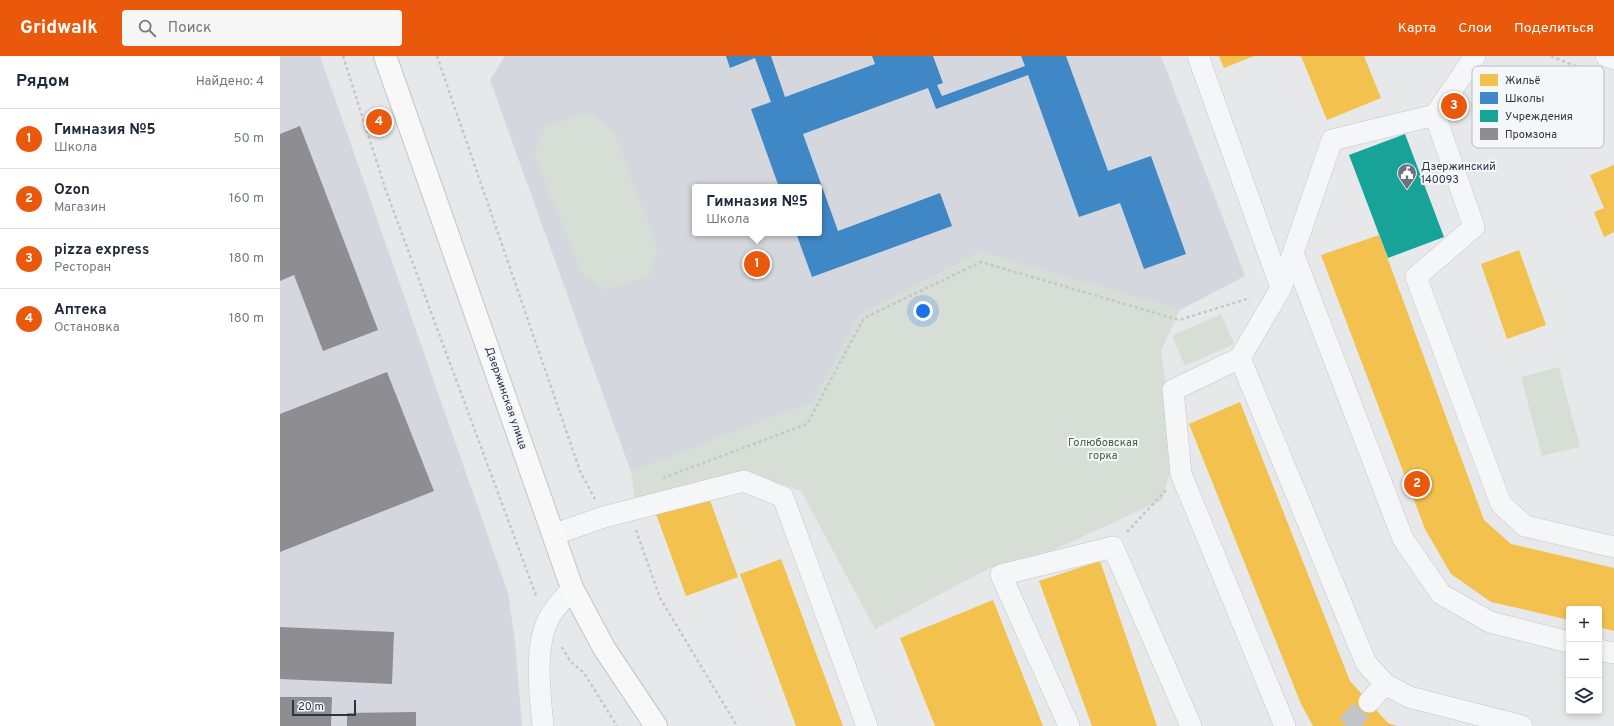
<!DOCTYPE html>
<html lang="ru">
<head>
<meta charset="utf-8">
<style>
	:root { --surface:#fff; --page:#f6f6f7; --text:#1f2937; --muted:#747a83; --line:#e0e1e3; --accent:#ea580c }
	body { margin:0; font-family:Overpass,sans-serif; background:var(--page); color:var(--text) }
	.controls { position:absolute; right:12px; bottom:12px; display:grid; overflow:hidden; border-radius:4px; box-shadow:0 2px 6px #0003 }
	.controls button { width:36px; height:36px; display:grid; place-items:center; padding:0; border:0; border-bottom:1px solid var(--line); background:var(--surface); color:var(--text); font:20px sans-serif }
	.scale { position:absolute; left:12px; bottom:10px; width:64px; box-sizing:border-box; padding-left:4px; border:2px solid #2b3445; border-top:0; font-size:11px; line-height:14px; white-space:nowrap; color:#2b3445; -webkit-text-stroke:3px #f4f6f9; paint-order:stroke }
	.you { position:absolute; left:643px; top:255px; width:14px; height:14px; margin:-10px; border:3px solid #fff; border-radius:50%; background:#1a73e8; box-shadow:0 0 0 6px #1a73e833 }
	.badge { display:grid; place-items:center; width:26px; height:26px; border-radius:50%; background:var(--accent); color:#fff; font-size:13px; font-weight:700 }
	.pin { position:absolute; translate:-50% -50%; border:2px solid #fff; box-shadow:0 1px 4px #0006 }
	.popup { position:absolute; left:412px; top:128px; width:130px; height:52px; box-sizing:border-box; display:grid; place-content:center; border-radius:4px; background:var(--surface); filter:drop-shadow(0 1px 3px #0005); font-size:13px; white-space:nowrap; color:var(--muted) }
	.popup b { font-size:15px; color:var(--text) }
	.popup::after { content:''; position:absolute; left:50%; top:100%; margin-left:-8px; border:8px solid transparent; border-top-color:var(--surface) }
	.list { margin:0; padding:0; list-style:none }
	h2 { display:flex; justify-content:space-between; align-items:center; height:52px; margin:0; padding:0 16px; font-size:17px }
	h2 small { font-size:13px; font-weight:400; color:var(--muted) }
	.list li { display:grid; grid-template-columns:26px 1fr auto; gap:12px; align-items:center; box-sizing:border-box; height:60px; padding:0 16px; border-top:1px solid var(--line) }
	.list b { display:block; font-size:15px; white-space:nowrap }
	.list p { margin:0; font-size:13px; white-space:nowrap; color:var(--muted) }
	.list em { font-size:13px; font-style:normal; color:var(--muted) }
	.icon { flex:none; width:22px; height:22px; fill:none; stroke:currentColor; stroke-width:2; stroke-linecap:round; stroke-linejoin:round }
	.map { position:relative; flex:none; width:1334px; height:670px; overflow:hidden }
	header { display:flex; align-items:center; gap:24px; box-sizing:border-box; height:56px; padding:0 20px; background:var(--accent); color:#fff }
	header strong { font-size:19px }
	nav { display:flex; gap:22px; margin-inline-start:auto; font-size:14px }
	.search { width:280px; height:36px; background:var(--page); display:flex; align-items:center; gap:10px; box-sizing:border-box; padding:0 14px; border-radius:4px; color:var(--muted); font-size:15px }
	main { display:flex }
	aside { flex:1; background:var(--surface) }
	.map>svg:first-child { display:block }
</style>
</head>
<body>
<header>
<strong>Gridwalk</strong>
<div class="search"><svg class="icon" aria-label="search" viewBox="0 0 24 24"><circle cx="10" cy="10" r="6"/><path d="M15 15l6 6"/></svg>Поиск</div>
<nav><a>Карта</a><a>Слои</a><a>Поделиться</a></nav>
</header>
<main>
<aside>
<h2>Рядом<small>Найдено: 4</small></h2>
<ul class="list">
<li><span class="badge">1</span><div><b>Гимназия №5</b><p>Школа</p></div><em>50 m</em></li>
<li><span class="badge">2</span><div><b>Ozon</b><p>Магазин</p></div><em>160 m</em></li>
<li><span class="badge">3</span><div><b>pizza express</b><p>Ресторан</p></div><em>180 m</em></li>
<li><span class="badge">4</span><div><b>Аптека</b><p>Остановка</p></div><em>180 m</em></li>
</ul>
</aside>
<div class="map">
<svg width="1334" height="670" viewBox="0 0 1334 670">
	<rect width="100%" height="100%" fill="#e6e8ea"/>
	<path fill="#d4d7dd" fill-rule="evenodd" d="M0 0H40L228 537 235 585 242 670H0Z
		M225 0H881L965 220 900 254 700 196 579 260 533 346 351 416 210 24ZM415 131H539V177H415Z"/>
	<path fill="#d6ded6" d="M310 57 334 76 378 193 369 220 326 234 303 219 254 99 265 71Z
		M700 196 900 254 881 295 895 398 882 444 754 503 711 511 595 573 521 435 464 415 356 451 351 416 533 346 579 260Z
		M941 258 954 288 905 310 892 280Z
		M1279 311 1300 391 1262 400 1241 321Z"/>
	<path fill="#f2c14e" d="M939 0H974L944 12Z
		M1021 0H1084L1101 42 1047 64Z
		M1334 109V176L1324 181 1314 156 1324 152 1310 119Z
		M1099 179 1204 464 1231 488 1334 512V575L1319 571V553H1289V564L1211 546 1171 518 1145 473 1041 199Z
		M1239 194 1266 269 1227 283 1201 208Z
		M960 346 1070 625 1108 667 1117 670H1033L1021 648 909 368Z
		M428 439 458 521 406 540 376 458Z
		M501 503 563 670H516L460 518Z
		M820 505 877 670H812L759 525Z
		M713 544 763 670H655L620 582Z"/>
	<path fill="#3f88c5" d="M446 0H491L505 41 595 8 592 0H653L663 27 657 29 662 40 745 10 741 0H786L828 115 871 100 906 198 864 213 840 147 799 161 748 19 656 53 648 32 523 78 558 175 660 137 672 170 532 221 516 177H539V131H499L471 53 491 46 475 2 450 12Z"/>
	<path fill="#17a398" d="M1125 78 1164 181 1108 202 1069 99Z"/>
	<path fill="#8d8d92" d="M20 70 98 274 43 295 14 219 0 225V78Z
		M107 316 154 435 0 496V358Z
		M0 571 114 576 112 628 0 623Z
		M0 641H52L51 670H0Z
		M136 656V670H67V657Z"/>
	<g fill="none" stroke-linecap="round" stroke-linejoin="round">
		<path stroke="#c1c4c9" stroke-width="21" stroke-dasharray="21 10" stroke-linecap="butt" d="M1067 670 1089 646"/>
		<g stroke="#c4c6c8" stroke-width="22">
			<path id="minor" d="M918 0 1001 232
				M1326 0 1334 3
				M1155 59 1194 171 1136 221 1221 448 1245 470 1334 491
				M1013 197 1123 483 1161 538 1210 566 1289 586
				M960 302 1086 607 1105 628 1129 641 1242 670
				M275 478 324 461 464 425 503 441 587 670
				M1319 594 1334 597
				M1089 646 1105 628
				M263 670C260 639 254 593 268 564 273 553 285 542 292 532
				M789 670 721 519 833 491 911 670
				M1005 670 901 418 893 334 960 302 1001 232 1052 84 1155 59 1195 0"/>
		</g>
		<g stroke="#c2c5c8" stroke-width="24">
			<path id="major" d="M105 0 292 532 324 592 376 670"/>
		</g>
		<path stroke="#c5c6ca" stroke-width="2.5" stroke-dasharray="3 3" stroke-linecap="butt" d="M63 0 105 132 257 542
			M157 0 300 415 315 443
			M1271 0 1312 17
			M383 422 527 368 584 262 701 206 899 264 970 242
			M356 474 380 542 457 670
			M847 476 886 434
			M282 591 290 605 304 617 337 670"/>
		<use href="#minor" stroke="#f5f6f7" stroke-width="21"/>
		<use href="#major" stroke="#f8f8f8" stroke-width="22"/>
	</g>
	<defs>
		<g id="civic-pin" transform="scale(1)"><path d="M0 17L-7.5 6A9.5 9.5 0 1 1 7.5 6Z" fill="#6c737f" stroke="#f4f6f9"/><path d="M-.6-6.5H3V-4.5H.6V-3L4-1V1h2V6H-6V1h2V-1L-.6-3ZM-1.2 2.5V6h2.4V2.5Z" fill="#fff"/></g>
	</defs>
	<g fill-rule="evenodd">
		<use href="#civic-pin" x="1127" y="117"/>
	</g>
	<g text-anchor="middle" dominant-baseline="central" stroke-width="4" stroke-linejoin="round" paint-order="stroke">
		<g font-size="11" fill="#2b3445" stroke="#f4f6f9" text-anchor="start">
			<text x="1141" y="111">Дзержинский<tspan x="1141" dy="13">140093</tspan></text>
		</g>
		<g font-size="11" fill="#2b3445" stroke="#f4f6f9">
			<text transform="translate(226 342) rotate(71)">Дзержинская улица</text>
		</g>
		<g font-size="11" fill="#3f6138" stroke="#f4f6f9">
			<text x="823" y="387">Голюбовская<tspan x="823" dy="13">горка</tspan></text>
		</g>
	</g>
	<rect x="1192" y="10" width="132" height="82" rx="6" fill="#f4f6f9" stroke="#b8bcc3" stroke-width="1"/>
	<rect x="1200" y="18" width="18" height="12" fill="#f2c14e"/>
	<rect x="1200" y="36" width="18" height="12" fill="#3f88c5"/>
	<rect x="1200" y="54" width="18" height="12" fill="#17a398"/>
	<rect x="1200" y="72" width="18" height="12" fill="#8d8d92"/>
	<g font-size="11" fill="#2b3445">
		<text x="1225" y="28">Жильё</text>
		<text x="1225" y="46">Школы</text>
		<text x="1225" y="64">Учреждения</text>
		<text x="1225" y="82">Промзона</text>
	</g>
</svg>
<div class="controls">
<button>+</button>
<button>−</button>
<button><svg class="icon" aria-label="layers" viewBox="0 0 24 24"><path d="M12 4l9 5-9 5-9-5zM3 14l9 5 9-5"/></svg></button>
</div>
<div class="scale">20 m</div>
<div class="you"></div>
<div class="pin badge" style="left:477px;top:208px">1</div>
<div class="popup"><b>Гимназия №5</b>Школа</div>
<div class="pin badge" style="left:1137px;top:428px">2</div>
<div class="pin badge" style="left:1174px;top:50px">3</div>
<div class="pin badge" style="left:99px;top:66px">4</div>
</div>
</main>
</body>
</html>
